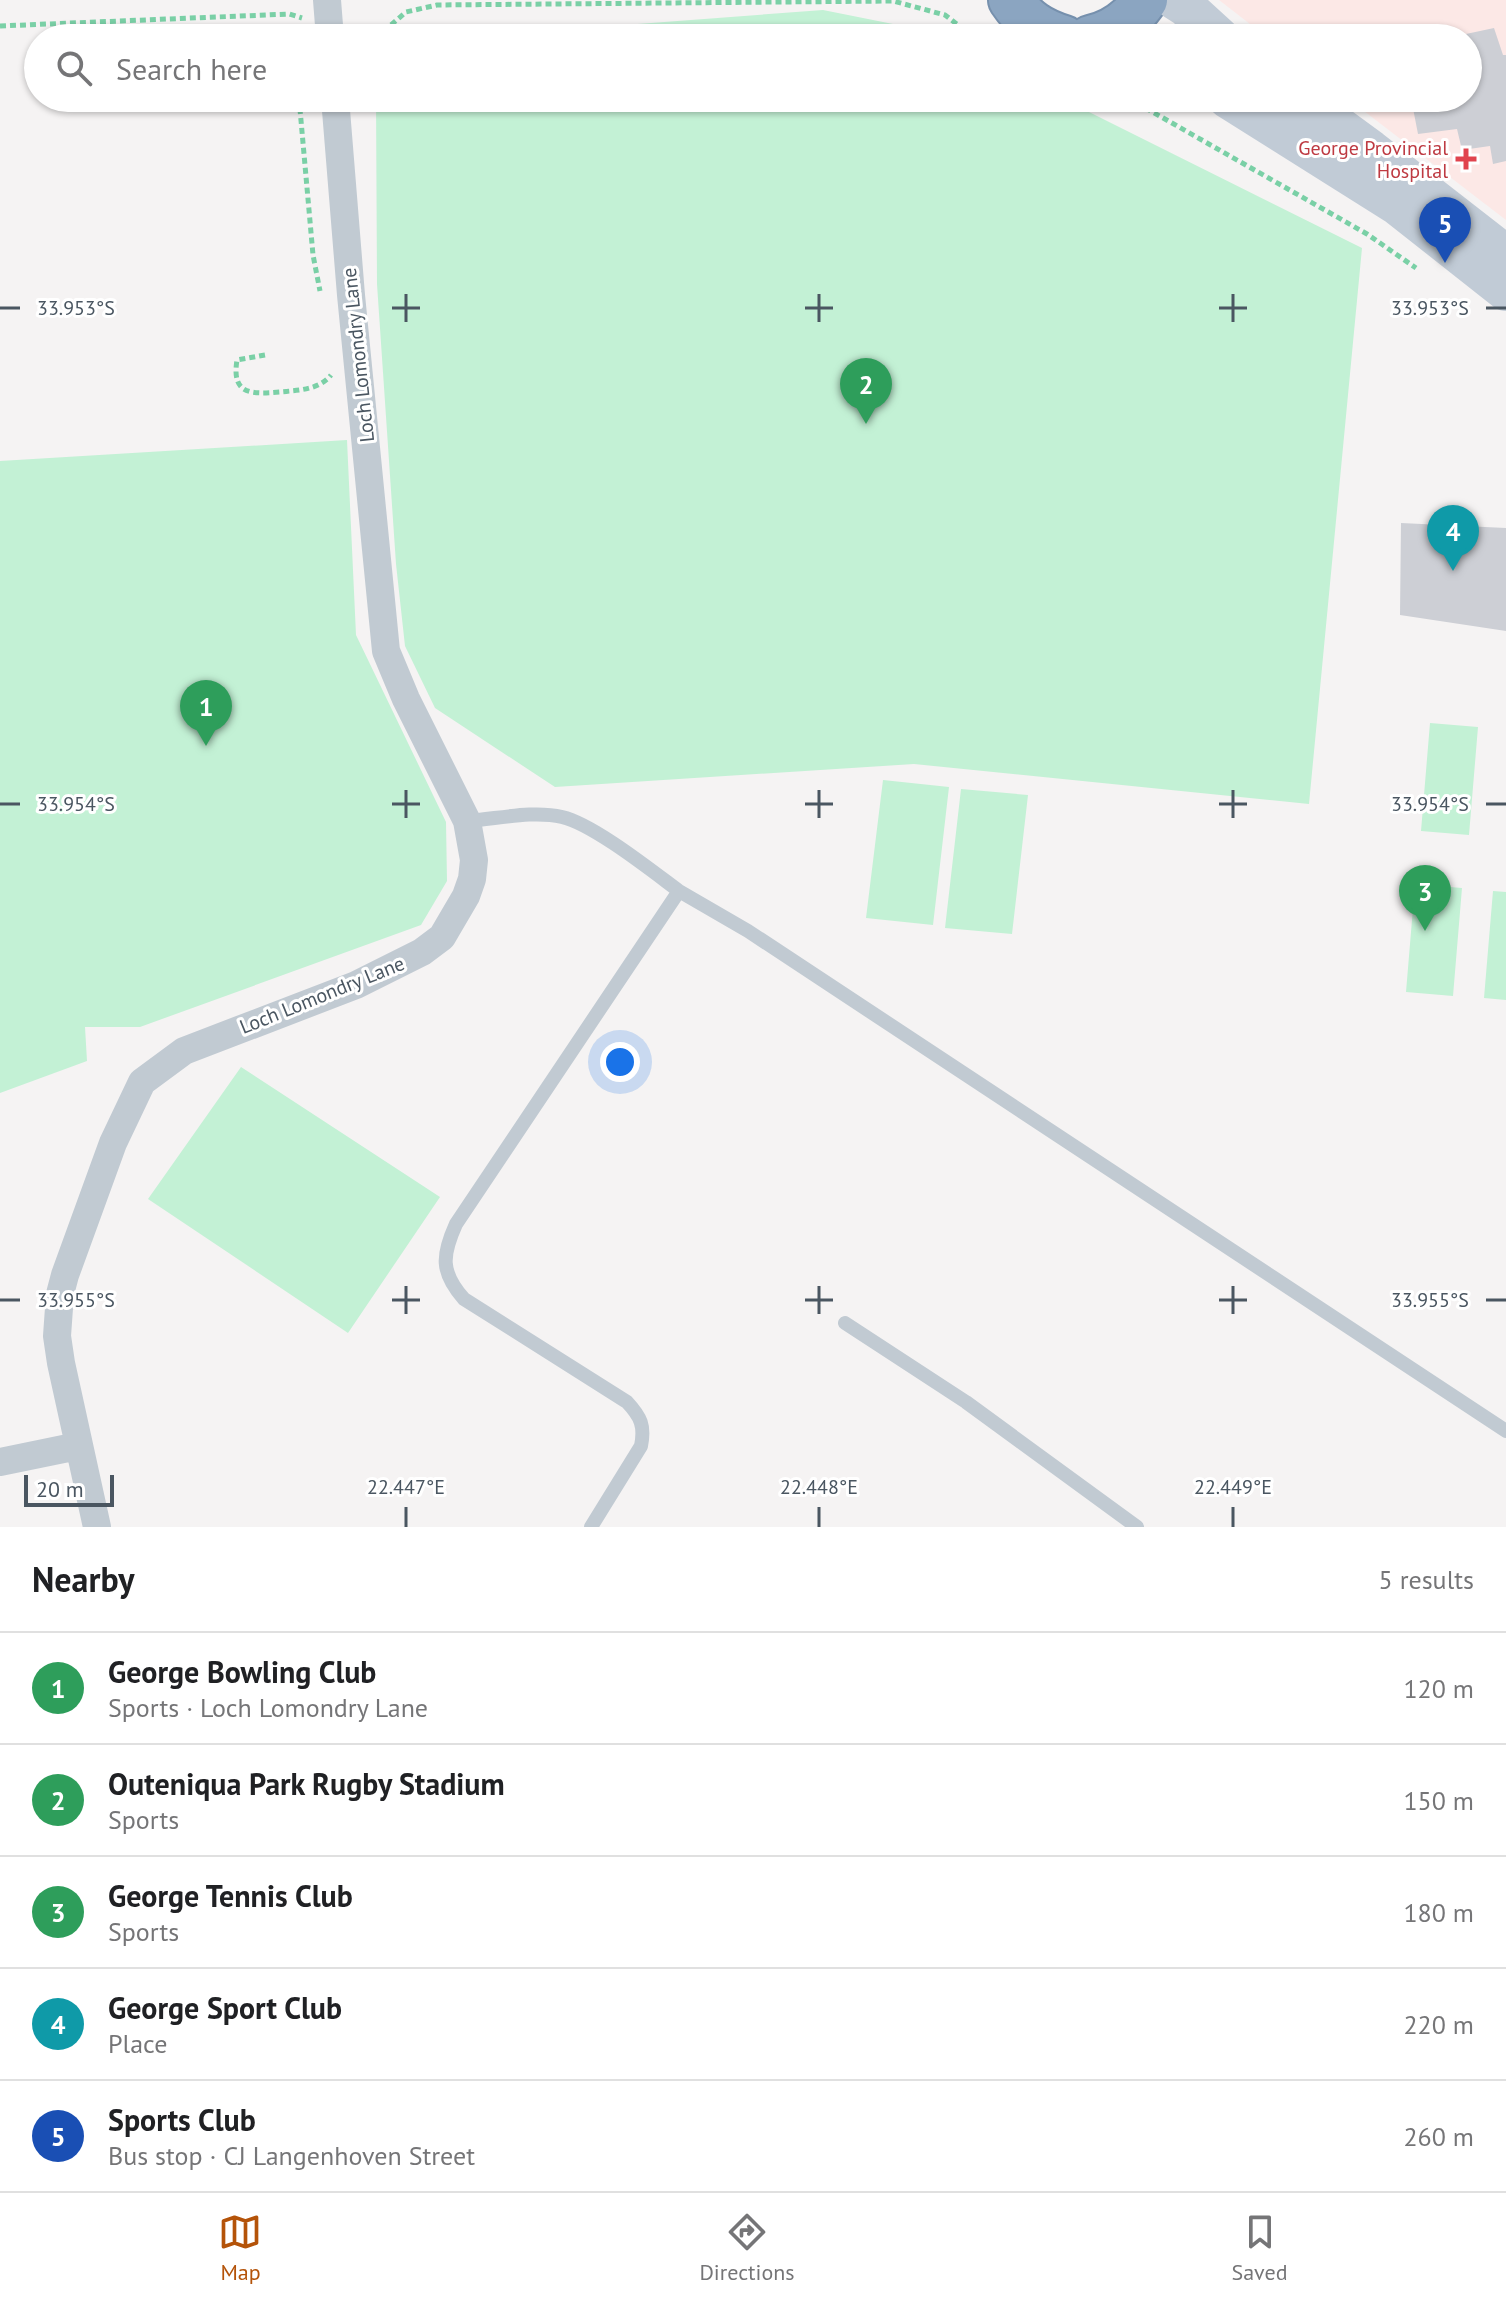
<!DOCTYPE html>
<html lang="en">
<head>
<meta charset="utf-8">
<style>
	:root { --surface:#fff; --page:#f2f2f2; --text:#202124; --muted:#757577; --line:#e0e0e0; --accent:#b45309 }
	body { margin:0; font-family:"PT Sans",sans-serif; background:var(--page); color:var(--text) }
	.scale { position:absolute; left:24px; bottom:20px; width:90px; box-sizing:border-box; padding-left:8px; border:4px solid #4a5661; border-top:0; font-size:22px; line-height:28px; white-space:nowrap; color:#4a5661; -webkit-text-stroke:6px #fff; paint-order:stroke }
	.you { position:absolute; left:620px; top:1062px; width:28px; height:28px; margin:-20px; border:6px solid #fff; border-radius:50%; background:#1a73e8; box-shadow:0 0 0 12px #1a73e833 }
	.badge { display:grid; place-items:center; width:52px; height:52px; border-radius:50%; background:var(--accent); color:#fff; font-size:26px; font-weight:700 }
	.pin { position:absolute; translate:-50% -66px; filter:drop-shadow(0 2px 4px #0008) }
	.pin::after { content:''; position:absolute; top:42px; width:28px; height:24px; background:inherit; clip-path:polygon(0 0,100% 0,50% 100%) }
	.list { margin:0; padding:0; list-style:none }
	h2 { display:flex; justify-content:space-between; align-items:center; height:104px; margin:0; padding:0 32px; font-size:34px }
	h2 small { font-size:26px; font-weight:400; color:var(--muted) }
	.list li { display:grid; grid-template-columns:52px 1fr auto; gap:24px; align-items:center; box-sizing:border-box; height:112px; padding:0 32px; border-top:2px solid var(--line) }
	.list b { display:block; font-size:30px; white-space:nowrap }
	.list p { margin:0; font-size:26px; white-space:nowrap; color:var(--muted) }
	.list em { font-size:26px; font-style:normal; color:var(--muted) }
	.icon { flex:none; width:44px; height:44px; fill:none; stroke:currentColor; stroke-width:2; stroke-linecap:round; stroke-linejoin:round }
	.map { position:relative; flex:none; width:1506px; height:1527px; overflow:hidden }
	.search { position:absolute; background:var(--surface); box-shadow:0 2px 6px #0004; left:24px; right:24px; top:24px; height:88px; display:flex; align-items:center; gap:20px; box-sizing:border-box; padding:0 28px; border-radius:44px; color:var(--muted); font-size:30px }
	.sheet { height:664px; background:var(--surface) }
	nav { display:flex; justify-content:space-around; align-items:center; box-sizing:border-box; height:112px; border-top:2px solid var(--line); background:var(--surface); font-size:22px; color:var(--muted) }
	nav a { display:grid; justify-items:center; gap:4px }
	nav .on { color:var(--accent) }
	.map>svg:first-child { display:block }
</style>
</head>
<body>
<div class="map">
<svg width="1506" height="1527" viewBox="0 0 1506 1527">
	<rect width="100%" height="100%" fill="#f5f3f3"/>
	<path fill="#fce8e6" d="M1219 0H1506V220L1347 98H1468V38H1268Z"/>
	<path fill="#c3f1d5" d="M823 10 923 30 934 38H453Z
		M376 98H1038L1085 110 1362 248 1309 804 914 764 555 787 435 708 405 646 396 564 377 284Z
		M347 440 356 635 446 822 447 881 421 925 140 1027H85L87 1061 0 1093V461Z
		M1430 723 1478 727 1469 835 1421 831Z
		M883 780 949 787 933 925 866 918Z
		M961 789 1028 795 1012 934 945 928Z
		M1415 884 1462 888 1453 996 1406 992Z
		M1493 891 1506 892V1000L1484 998Z
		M241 1067 440 1197 348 1333 148 1199Z"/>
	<path fill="#cdcfd5" d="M1494 28 1503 55H1506V161L1493 164 1490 146 1462 150 1457 129 1418 134 1411 98H1468V38L1452 37Z
		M1401 523 1506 528V631L1400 615Z"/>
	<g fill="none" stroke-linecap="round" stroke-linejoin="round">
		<g stroke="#7690ad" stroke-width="48">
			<path id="highway" d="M1011 0C1025 21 1041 31 1064 38
				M1090 38C1114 33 1131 20 1145 0"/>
		</g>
		<path stroke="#7ad0a6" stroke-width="5" stroke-dasharray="6 4" stroke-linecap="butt" d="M0 26 289 14 302 18
			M376 38 406 12 437 5 893 1 945 15 975 38
			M299 98 313 255 320 291
			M1128 98 1367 234 1416 268
			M265 355 237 360C231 396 253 394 280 392 299 390 319 390 331 375"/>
		<path stroke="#c1cad2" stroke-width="14" d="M467 821C497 819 533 810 562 817 593 824 652 871 679 891
			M845 1323 966 1402 1137 1527
			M591 1527 641 1446C645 1426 641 1417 627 1402L464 1299C440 1272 442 1255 456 1224L679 891 748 931 1506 1431"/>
		<path stroke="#c1cad2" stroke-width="28" d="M327 0 330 38
			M0 1462 78 1446
			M97 1527 61 1363 57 1336 60 1294 65 1275 113 1143 142 1082 184 1051 356 985 422 952 442 937 466 896 472 879 474 860 467 821 406 699 386 651 351 295 335 98"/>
		<path stroke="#c1cbd6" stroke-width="40" d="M1175 0 1186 7 1220 38
			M1227 98 1397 205 1506 291
			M1300 98 1371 150 1506 255"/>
		<use href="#highway" stroke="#8ba5c1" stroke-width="44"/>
	</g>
	<path fill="none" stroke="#4a5661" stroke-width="3" d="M406 294V322M819 294V322M1233 294V322M0 308H20M392 308H420M805 308H833M1219 308H1247M1486 308H1506M406 790V818M819 790V818M1233 790V818M0 804H20M392 804H420M805 804H833M1219 804H1247M1486 804H1506M406 1286V1314M819 1286V1314M1233 1286V1314M0 1300H20M392 1300H420M805 1300H833M1219 1300H1247M1486 1300H1506M406 1507V1527M819 1507V1527M1233 1507V1527"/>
	<path fill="#e0444e" stroke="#fff" stroke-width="3" d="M1462 147h8v8h8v8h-8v8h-8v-8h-8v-8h8z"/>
	<g text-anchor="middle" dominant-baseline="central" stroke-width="6" stroke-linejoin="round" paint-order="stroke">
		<g font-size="20" fill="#be3a42" stroke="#fff" text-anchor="end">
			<text x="1448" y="148">George Provincial<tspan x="1448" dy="23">Hospital</tspan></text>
		</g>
		<g font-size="20" fill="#4a5661" stroke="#fff">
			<text transform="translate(358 355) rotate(-96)">Loch Lomondry Lane</text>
			<text transform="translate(322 995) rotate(-22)">Loch Lomondry Lane</text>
		</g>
	</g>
	<g font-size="20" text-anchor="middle" fill="#4a5661" stroke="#fff" stroke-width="6" stroke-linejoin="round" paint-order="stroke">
		<text x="76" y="315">33.953°S</text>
		<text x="1430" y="315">33.953°S</text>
		<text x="76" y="811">33.954°S</text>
		<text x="1430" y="811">33.954°S</text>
		<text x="76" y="1307">33.955°S</text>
		<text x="1430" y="1307">33.955°S</text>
		<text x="406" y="1494">22.447°E</text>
		<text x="819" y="1494">22.448°E</text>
		<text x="1233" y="1494">22.449°E</text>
	</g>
</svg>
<div class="scale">20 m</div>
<div class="you"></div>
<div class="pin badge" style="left:206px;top:746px;background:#2e9e5b">1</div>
<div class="pin badge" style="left:866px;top:424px;background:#2e9e5b">2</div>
<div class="pin badge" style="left:1425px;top:931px;background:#2e9e5b">3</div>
<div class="pin badge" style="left:1453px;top:571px;background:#0f9aa8">4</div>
<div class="pin badge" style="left:1445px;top:263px;background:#1a4fb4">5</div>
<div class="search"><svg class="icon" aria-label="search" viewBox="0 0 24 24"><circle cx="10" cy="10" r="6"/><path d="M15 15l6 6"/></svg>Search here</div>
</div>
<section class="sheet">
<h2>Nearby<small>5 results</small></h2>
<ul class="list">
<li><span class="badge" style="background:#2e9e5b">1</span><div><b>George Bowling Club</b><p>Sports · Loch Lomondry Lane</p></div><em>120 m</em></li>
<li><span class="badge" style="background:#2e9e5b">2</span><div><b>Outeniqua Park Rugby Stadium</b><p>Sports</p></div><em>150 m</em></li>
<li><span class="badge" style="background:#2e9e5b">3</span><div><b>George Tennis Club</b><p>Sports</p></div><em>180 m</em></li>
<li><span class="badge" style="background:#0f9aa8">4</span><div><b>George Sport Club</b><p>Place</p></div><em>220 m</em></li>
<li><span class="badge" style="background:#1a4fb4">5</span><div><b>Sports Club</b><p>Bus stop · CJ Langenhoven Street</p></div><em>260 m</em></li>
</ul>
</section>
<nav>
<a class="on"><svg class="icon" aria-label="map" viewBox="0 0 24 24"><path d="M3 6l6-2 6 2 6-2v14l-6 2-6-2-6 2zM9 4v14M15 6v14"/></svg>Map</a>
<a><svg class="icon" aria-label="directions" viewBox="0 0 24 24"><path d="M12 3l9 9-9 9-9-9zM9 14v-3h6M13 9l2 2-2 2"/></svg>Directions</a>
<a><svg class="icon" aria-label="saved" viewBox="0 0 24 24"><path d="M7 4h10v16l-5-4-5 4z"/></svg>Saved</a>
</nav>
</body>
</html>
